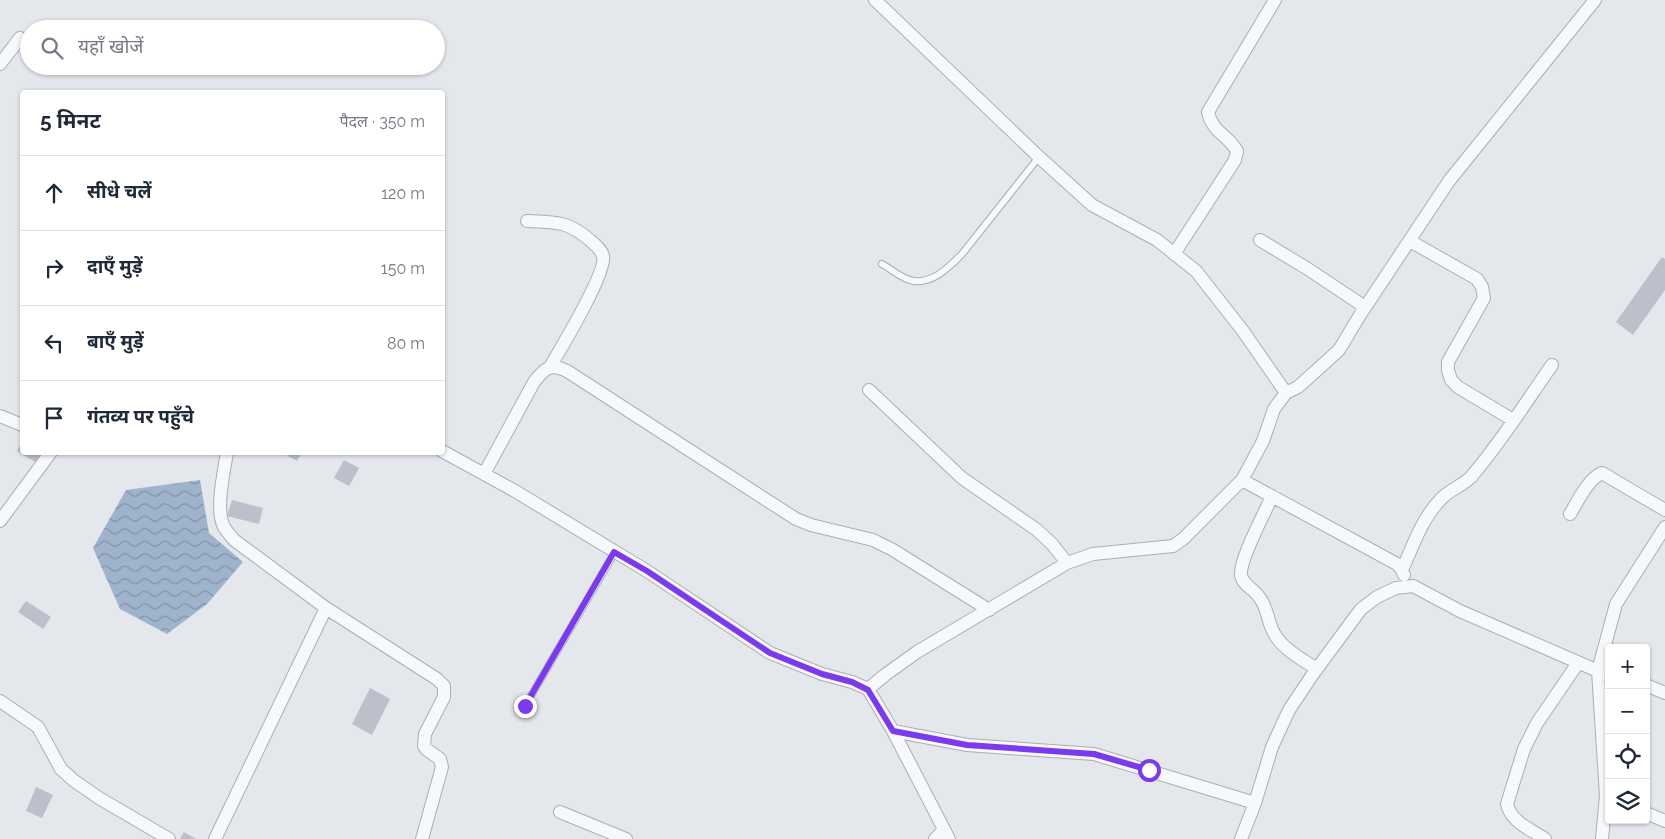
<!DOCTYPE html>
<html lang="hi">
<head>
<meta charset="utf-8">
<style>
	:root { --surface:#fff; --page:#f2f2f3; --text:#1f2937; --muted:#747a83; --line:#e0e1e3 }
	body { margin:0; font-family:Raleway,"Noto Sans Devanagari",sans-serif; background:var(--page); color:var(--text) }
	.controls { position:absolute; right:15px; bottom:15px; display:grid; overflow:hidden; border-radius:5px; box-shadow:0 1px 4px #0004 }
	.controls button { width:45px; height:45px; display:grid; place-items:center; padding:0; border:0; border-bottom:1px solid var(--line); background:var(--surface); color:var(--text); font:25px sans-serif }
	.stop { position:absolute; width:15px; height:15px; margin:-11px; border:4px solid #7c3aed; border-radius:50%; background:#fff }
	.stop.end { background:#7c3aed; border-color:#fff; box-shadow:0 1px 5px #0008 }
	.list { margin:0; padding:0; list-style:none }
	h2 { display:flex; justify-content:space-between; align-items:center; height:65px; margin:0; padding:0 20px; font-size:21px }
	h2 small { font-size:16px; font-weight:400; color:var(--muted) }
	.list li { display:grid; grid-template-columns:32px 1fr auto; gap:15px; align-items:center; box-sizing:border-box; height:75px; padding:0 20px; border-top:1px solid var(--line) }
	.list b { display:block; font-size:19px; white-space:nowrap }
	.list em { font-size:16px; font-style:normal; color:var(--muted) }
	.icon { flex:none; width:28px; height:28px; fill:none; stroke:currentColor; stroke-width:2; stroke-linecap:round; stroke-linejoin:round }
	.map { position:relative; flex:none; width:1665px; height:839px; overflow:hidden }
	.search { position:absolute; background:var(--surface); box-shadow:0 1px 4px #0004; left:20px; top:20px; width:425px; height:55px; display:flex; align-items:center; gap:12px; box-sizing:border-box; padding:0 18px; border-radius:28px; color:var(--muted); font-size:19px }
	.panel { position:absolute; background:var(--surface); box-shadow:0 1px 4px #0004; left:20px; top:90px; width:425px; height:365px; border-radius:5px }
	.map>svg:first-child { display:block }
</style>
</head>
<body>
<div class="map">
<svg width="1665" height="839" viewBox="0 0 1665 839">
	<defs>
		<pattern id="water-waves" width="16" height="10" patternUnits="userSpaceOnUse" patternTransform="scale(1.25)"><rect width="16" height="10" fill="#9fb4cc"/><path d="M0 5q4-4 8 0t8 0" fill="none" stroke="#8293a7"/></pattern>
	</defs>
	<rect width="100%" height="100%" fill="#e4e7ec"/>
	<path fill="url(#water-waves)" d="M200 480 209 533 243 562 207 604 167 634 120 609 93 548 126 490Z"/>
	<path fill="#bbc0ca" d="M1662 257 1665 259V290L1633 335 1616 322Z
		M22 442V452H42L35 462 17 451Z
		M281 452H302L297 461Z
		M344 460 359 468 349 486 334 478Z
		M232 500 263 508 259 524 227 516Z
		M26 601 51 617 43 629 18 612Z
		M370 688 390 699 372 735 352 724Z
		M36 787 53 795 42 818 26 811Z
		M184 832 196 839H180Z"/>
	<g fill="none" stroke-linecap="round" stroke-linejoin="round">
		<g stroke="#a9aeb7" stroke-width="8">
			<path id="service" d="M882 264C891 269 903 280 914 281 934 283 949 267 962 254L1039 157
				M525 706 615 552"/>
		</g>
		<g stroke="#a9aeb7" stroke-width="14">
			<path id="minor" d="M875 0 1039 157 1092 205 1157 240 1196 271 1243 331 1286 393
				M0 64 20 38
				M527 221C557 222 568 221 591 241 596 246 602 250 603 256 607 272 560 350 550 367
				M1260 240 1308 269 1365 307
				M1410 241 1477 279 1482 287 1484 298 1448 362V370L1451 380 1458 387 1513 420
				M1174 254 1235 160 1237 151C1228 135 1212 132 1208 112L1275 0
				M869 390 962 478 1037 530 1052 544 1067 563
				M0 416 22 425
				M442 451 515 491 647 571 770 653 822 674 852 682 868 689 893 731 949 839
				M227 452C224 472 215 510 224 527 227 532 231 536 234 540L326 608 437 679 444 686V697L425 734 424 746 426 749 440 759 442 767 422 839
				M484 474 534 382C545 368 550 363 567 371L796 519 811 525 873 540 893 550 989 610
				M1242 480 1397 564 1402 570 1404 575
				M1272 496C1265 513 1240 558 1241 574 1241 584 1254 589 1259 597 1267 606 1267 618 1272 629 1280 648 1300 658 1317 669
				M1570 514C1578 501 1588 479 1602 473L1665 510
				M0 521 51 452
				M1402 570C1413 546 1422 518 1441 499 1449 490 1462 486 1471 477 1501 442 1526 402 1552 365
				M1646 685 1665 693
				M868 689 885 675 917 652 1067 563 1093 554 1173 546 1183 539 1242 480 1263 441 1274 409 1286 393 1298 387 1339 350 1360 315 1449 181 1595 0
				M0 701 38 727 61 769 73 780 99 798 169 839
				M893 731 967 745 1094 754 1255 803
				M560 812 626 839
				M1646 813 1665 821
				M215 839 326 608
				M935 839 944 830
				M1241 839 1255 803 1272 747 1289 710 1313 674 1361 609 1377 597 1396 588 1413 586 1460 611 1598 671 1609 674
				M1545 839C1530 829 1511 822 1507 804L1524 749 1537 723 1578 663
				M1602 839 1606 796 1598 671 1616 604 1665 527"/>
		</g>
		<use href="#service" stroke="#f7f8fa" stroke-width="6"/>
		<use href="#minor" stroke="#f7f8fa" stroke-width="12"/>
	</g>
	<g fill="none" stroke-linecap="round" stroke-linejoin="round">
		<path stroke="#7c3aed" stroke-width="6" d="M525 706 614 552 647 571 770 653 822 674 852 682 868 690 893 731 967 745 1094 754 1149 770"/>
	</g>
</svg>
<div class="controls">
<button>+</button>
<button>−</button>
<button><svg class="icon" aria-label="locate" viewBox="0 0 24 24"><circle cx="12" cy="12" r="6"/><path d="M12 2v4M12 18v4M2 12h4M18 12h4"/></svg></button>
<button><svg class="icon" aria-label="layers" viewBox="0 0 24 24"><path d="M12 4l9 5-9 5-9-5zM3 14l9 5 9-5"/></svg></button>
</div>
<div class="stop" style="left:1149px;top:770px"></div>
<div class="stop end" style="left:525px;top:706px"></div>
<div class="search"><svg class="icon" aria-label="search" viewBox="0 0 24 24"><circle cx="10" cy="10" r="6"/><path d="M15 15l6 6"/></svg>यहाँ खोजें</div>
<section class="panel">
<h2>5 मिनट<small>पैदल · 350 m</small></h2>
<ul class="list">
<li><svg class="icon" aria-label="ahead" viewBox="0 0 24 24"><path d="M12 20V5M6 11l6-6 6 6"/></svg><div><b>सीधे चलें</b></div><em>120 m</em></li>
<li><svg class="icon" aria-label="right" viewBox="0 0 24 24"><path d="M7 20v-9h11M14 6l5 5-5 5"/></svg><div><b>दाएँ मुड़ें</b></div><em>150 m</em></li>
<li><svg class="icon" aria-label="left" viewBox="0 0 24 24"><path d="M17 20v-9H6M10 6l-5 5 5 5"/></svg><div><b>बाएँ मुड़ें</b></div><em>80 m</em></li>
<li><svg class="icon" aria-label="arrive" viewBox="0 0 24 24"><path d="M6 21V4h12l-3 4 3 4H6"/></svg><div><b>गंतव्य पर पहुँचे</b></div></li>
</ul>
</section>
</div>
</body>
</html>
